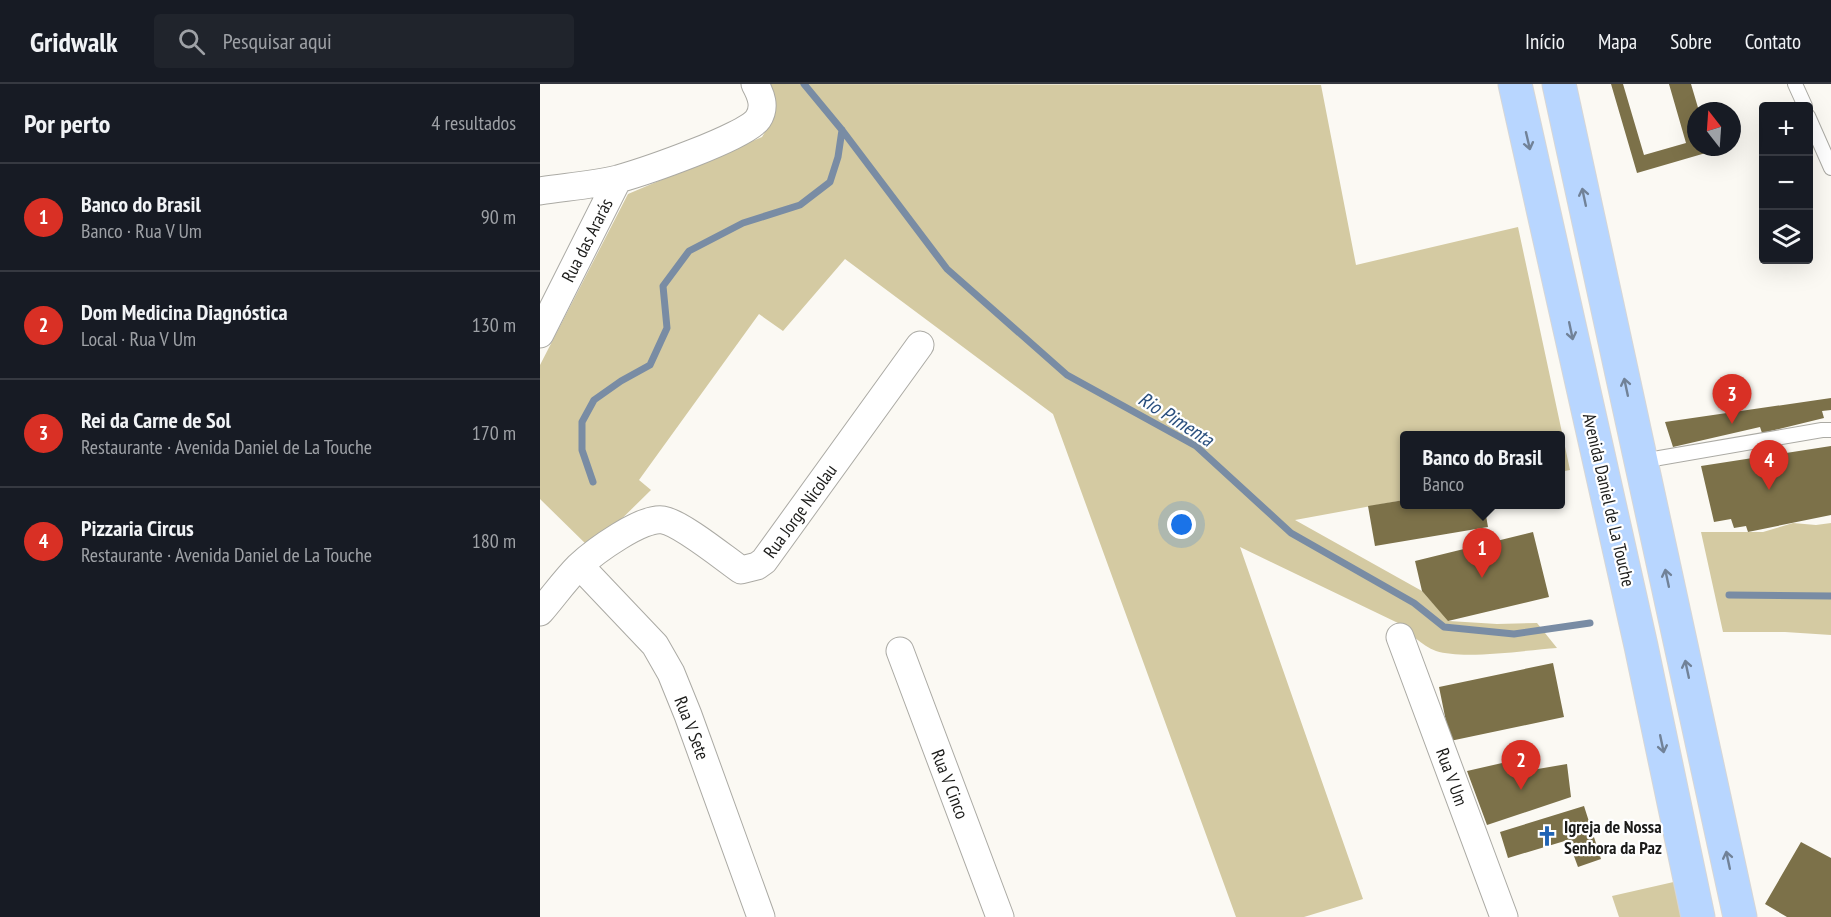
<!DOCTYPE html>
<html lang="pt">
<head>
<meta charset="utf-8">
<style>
	:root { --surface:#171b24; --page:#20242c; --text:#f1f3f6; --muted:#9ea1a6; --line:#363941; --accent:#d93025 }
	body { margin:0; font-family:"PT Sans Narrow",sans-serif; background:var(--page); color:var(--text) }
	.controls { position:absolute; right:18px; top:18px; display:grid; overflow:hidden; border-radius:6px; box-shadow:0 6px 24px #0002 }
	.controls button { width:54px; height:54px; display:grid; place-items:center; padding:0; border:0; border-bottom:2px solid var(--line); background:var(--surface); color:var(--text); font:30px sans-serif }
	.compass { position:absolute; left:1147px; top:18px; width:54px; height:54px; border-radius:50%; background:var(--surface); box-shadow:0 6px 24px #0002; rotate:343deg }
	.you { position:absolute; left:642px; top:441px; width:21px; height:21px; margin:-15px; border:4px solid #fff; border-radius:50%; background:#1a73e8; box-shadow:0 0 0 9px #1a73e833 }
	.badge { display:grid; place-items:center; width:39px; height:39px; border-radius:50%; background:var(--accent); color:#fff; font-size:20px; font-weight:700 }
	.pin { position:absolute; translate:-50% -50px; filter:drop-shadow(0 2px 3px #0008) }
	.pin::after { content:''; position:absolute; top:32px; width:21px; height:18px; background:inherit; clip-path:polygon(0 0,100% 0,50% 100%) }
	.popup { position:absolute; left:860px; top:347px; width:165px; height:78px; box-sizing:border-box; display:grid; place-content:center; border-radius:6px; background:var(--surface); filter:drop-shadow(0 2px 4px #0005); font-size:20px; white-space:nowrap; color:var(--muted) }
	.popup b { font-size:22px; color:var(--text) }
	.popup::after { content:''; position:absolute; left:50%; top:100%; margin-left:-12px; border:12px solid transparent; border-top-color:var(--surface) }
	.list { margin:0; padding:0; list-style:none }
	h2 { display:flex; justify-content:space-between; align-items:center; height:78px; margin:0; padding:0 24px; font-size:26px }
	h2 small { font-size:20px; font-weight:400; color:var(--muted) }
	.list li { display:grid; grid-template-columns:39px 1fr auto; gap:18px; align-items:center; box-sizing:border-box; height:108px; padding:0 24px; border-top:2px solid var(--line) }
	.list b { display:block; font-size:22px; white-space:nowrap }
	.list p { margin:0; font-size:20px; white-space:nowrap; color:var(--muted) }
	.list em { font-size:20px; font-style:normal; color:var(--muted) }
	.icon { flex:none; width:33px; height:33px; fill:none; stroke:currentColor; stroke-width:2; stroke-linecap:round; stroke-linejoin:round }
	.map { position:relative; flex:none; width:1291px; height:833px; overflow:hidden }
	header { display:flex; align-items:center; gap:36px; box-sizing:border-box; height:84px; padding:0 30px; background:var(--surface); border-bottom:2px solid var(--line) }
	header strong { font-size:28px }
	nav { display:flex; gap:33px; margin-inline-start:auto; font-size:21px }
	.search { width:420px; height:54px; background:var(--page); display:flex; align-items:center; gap:15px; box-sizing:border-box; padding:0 21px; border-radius:6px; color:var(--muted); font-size:22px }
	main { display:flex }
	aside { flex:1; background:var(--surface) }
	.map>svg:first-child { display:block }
</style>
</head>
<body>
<header>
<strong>Gridwalk</strong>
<div class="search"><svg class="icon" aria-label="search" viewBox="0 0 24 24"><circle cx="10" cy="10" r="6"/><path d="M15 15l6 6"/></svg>Pesquisar aqui</div>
<nav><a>Início</a><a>Mapa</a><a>Sobre</a><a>Contato</a></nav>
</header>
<main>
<aside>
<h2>Por perto<small>4 resultados</small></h2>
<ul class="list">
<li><span class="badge">1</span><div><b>Banco do Brasil</b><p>Banco · Rua V Um</p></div><em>90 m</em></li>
<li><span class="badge">2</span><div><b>Dom Medicina Diagnóstica</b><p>Local · Rua V Um</p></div><em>130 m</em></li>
<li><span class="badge">3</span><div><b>Rei da Carne de Sol</b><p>Restaurante · Avenida Daniel de La Touche</p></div><em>170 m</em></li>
<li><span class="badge">4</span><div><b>Pizzaria Circus</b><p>Restaurante · Avenida Daniel de La Touche</p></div><em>180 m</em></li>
</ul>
</aside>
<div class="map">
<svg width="1291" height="833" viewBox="0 0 1291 833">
	<rect width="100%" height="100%" fill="#fbf9f3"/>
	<path fill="#d4caa2" d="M228 0 781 1 816 181 978 143 1030 386 1020 388V352H864V416L755 436 882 507 909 537 957 540 997 539 1017 564C986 566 924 576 896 567 882 562 869 548 858 539L700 463 823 815 764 833H696L513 330 305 175 243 247 219 230 99 396 111 406 51 465 0 415V281L88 110 222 53 234 33Z
		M1253 439 1276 441 1291 439V551L1245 548H1183L1161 448H1223Z
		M1138 797 1146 833H1079L1072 812Z"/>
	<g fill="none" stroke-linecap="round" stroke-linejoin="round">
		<path stroke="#798ca4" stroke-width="7" d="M264 0 302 46 407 185 527 291 656 362 751 449 874 519 904 543 974 550 1050 539
			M53 398 42 366V338L54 316 81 297 110 281 127 244 123 202 149 167 203 139 260 121 290 98 298 73 302 46
			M1189 511 1291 512"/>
	</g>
	<path fill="#7c7149" d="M1071 0H1083L1104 71 1146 59 1129 0H1151L1159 27H1156V63H1175L1176 66 1097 89Z
		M1291 314V326L1282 327 1284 334 1222 349 1220 343 1133 363 1125 338Z
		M1291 362V431L1208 448 1206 442 1194 444 1191 435 1174 438 1161 382Z
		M864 416V420H944L948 443 835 462 828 422Z
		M993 448 1009 513 908 537 882 507 875 477Z
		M1013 579 1024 633 910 657 899 603Z
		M984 674 986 687 1027 680 1031 713 947 741 927 687Z
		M1044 722 1061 775 1038 783 1028 756 968 774 960 748Z
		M1261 758 1291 774V833H1247L1225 820Z"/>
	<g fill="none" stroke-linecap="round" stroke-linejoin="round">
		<g stroke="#abaaa4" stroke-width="16">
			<path id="lane" d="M1255 0 1265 22
				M1268 32 1291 84
				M1102 377 1282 346H1291"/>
		</g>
		<g stroke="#abaaa4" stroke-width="29">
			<path id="street" d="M0 107C26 103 53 101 78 95 103 88 206 53 218 35 226 23 221 11 215 0
				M0 250 78 95
				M40 482 115 561 131 589 148 631 221 833
				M0 528C13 513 25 496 39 482 54 468 103 432 123 436 141 439 184 474 201 486L217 482 224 477 380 261
				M860 553 964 833
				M360 567 460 833"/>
		</g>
		<g stroke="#d6d6d6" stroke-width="35">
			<path id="primary" d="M975 0 1101 562 1158 833
				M1019 0 1200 833"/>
		</g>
		<use href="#lane" stroke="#fff" stroke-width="14"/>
		<use href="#street" stroke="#fff" stroke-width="27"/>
		<use href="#primary" stroke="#b8d6ff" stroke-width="33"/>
	</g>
	<defs><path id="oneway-shaft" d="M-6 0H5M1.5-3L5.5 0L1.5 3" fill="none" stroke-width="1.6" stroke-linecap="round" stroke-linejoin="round" transform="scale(1.5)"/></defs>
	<g stroke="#718298">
		<use href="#oneway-shaft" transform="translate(988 57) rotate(77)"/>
		<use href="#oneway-shaft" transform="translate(1044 113) rotate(-102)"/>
		<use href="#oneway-shaft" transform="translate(1031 247) rotate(78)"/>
		<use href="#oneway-shaft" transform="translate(1086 303) rotate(-102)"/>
		<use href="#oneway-shaft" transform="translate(1127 494) rotate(-102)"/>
		<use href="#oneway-shaft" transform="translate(1147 585) rotate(-102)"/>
		<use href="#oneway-shaft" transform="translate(1122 660) rotate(78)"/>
		<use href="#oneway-shaft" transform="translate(1188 776) rotate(-102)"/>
	</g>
	<defs>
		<g id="church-bare" transform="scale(1.62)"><path d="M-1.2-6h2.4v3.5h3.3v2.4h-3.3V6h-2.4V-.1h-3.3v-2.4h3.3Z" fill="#1f63b4" stroke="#fff" stroke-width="2.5" paint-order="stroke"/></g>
	</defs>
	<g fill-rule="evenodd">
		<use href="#church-bare" x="1007" y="752"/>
	</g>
	<g text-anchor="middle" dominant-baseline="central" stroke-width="4.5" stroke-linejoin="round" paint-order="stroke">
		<g font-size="18" fill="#1b1b19" stroke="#fff">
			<text transform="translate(47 156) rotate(-63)">Rua das Ararás</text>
			<text transform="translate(1069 416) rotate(77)">Avenida Daniel de La Touche</text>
			<text transform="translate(260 427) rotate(-54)">Rua Jorge Nicolau</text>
			<text transform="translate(152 644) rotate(69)">Rua V Sete</text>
			<text transform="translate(912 693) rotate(70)">Rua V Um</text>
			<text transform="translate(410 700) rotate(69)">Rua V Cinco</text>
		</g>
		<g font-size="18" font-weight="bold" fill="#1b1b19" stroke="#fff" text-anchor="start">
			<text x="1024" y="742">Igreja de Nossa<tspan x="1024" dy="21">Senhora da Paz</tspan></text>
		</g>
		<g font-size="20" font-style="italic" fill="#2b507e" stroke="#fff">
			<text transform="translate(636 335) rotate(32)">Rio Pimenta</text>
		</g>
	</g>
</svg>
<div class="controls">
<button>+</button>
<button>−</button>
<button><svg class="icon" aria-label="layers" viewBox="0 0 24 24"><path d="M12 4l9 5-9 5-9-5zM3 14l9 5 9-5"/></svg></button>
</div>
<svg class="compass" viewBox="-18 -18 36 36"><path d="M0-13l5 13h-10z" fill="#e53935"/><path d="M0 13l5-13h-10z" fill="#9ea1a6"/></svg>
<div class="you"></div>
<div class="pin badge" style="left:942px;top:494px">1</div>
<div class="popup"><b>Banco do Brasil</b>Banco</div>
<div class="pin badge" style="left:981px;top:706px">2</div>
<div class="pin badge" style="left:1192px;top:340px">3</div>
<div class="pin badge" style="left:1229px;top:406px">4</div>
</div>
</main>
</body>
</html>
